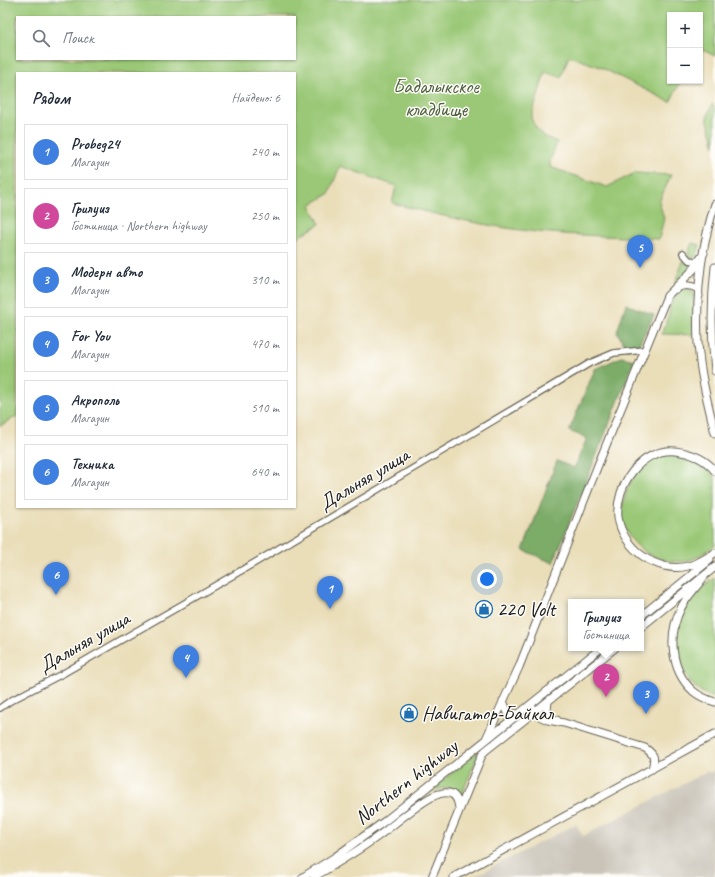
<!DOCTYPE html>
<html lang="ru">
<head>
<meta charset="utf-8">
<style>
	:root { --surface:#fff; --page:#f2f2f3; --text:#1f2937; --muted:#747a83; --line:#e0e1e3; --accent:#1f6fb2 }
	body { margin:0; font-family:Caveat,sans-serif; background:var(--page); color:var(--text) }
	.controls { position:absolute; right:12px; top:12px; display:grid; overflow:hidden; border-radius:0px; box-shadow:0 1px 3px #0004 }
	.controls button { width:36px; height:36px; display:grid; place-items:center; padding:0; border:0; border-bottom:1px solid var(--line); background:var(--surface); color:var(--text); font:20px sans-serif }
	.you { position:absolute; left:487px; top:579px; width:14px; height:14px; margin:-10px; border:3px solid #fff; border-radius:50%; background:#1a73e8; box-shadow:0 0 0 6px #1a73e833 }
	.badge { display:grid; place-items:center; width:26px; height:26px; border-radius:50%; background:var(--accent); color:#fff; font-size:13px; font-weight:700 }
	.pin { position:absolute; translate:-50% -33px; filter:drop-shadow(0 1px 2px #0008) }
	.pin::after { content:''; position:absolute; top:21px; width:14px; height:12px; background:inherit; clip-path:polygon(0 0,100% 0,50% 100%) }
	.popup { position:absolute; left:568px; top:599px; width:76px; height:52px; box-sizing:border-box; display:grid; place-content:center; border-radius:0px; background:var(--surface); filter:drop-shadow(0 1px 3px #0005); font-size:13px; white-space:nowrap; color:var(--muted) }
	.popup b { font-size:15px; color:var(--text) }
	.popup::after { content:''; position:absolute; left:50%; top:100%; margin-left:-8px; border:8px solid transparent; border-top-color:var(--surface) }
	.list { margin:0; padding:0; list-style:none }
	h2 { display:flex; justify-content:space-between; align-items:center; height:52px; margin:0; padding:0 16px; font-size:17px }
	h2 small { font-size:13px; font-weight:400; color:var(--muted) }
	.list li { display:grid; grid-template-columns:26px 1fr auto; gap:12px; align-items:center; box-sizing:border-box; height:56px; margin:0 8px 8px; padding:0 8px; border:1px solid var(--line); border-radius:0px }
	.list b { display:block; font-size:15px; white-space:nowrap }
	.list p { margin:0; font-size:13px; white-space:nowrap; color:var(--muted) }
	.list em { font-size:13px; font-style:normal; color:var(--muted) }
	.icon { flex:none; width:22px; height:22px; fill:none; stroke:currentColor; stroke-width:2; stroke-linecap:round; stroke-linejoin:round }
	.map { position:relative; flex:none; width:715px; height:877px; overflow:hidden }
	.search { position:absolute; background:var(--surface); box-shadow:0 1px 3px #0004; left:16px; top:16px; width:280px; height:44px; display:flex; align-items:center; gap:10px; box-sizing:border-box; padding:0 14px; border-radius:0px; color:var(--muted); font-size:15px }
	.panel { position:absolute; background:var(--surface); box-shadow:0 1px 3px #0004; left:16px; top:72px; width:280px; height:436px; border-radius:0px }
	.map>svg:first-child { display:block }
</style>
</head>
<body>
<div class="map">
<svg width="715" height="877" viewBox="0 0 715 877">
	<rect width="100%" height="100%" fill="#fdfcf7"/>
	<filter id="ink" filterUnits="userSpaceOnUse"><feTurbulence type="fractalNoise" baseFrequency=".025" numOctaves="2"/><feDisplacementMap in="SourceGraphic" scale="8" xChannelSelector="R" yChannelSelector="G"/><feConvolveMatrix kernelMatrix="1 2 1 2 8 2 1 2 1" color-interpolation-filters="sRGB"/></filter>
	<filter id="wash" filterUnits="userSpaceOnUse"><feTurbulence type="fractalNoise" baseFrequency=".012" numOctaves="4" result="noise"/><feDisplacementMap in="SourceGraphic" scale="16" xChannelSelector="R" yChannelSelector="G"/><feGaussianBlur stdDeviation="0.9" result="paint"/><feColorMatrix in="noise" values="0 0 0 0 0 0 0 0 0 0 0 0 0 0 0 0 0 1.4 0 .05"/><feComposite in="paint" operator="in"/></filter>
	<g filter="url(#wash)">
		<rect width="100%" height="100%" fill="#eadeb9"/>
		<path fill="#c9c3b8" d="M715 770V877H473L576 824 583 836 708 771 709 773Z"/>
		<path fill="#9ac876" stroke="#5b7249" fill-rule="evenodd" d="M0 0H715V56L703 50 700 55V15H670V81H681L670 102 600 67 569 56 561 77 545 72 531 118C538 133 541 136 557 142L550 161V167L607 187 635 173 671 175 659 202 664 218 659 239C619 236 578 236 538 232 489 227 440 216 392 203L396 186 340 166 329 194 310 205 320 224 295 239V73H17V416L0 426ZM17 17H295V59H17Z
			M712 104 715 108V146L707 118Z
			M692 243 700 245 696 257H690L688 254Z
			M683 261 687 264 691 265V267L675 283Z
			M684 289H689L694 293 693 335 662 334 664 326 666 324 670 310 669 307 678 292Z
			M673 454C690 457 704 464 715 477V545C706 552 697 559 686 561 659 565 628 548 623 520 619 501 633 470 649 460 657 456 664 455 673 454Z
			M715 578V698C675 686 667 635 688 603 694 593 706 585 715 578Z
			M480 750 461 796C455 784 438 789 428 792Z"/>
		<path fill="#7bac67" stroke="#4c6442" d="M626 304 654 315 638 346 627 349 617 332Z
			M621 357 635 360 553 563 523 550 557 461 574 468 587 438 569 431 595 369Z"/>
	</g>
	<g filter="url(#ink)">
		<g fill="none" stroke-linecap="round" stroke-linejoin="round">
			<g stroke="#646053" stroke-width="8">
				<path id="minor" d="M683 253 689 260 695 261 700 260
					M0 708 10 701 62 674 256 562 590 363 614 353 644 350"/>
			</g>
			<g stroke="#646053" stroke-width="9">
				<path id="major" d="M715 204C701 247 696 297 698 343 700 374 708 404 715 433
					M715 267C711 302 711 336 715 371
					M676 289C682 284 691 285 698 289L699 296
					M715 471C705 458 691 453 675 451 642 448 615 485 618 517 622 548 657 574 688 566 698 564 706 558 715 553
					M705 575C698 586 687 596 681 608 668 634 670 670 693 691 699 696 708 700 715 702
					M641 616 710 560
					M641 627 715 567
					M503 701 508 713 519 714
					M548 701 547 711 552 718 557 720
					M533 708 539 716 548 720 564 723 645 748C655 755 655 758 652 769
					M486 739 519 667 598 465 667 296 693 270 704 253
					M303 877 335 857 385 821 601 648
					M314 877C337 863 360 850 381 834 395 824 425 797 439 794 452 790 458 796 459 809
					M432 877 482 755 485 751 615 648
					M454 877 715 734"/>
			</g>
			<use href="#minor" stroke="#fff" stroke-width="5.5"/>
			<use href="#major" stroke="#fff" stroke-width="7"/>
		</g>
	</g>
	<defs>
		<g id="shop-ring" transform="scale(0.9)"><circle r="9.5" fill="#fdfcf7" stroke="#1f6fb2" stroke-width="1.5"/><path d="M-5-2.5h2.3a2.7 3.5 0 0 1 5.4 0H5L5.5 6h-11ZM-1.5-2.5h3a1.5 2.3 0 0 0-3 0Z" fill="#1f6fb2"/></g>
	</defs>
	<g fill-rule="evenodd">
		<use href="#shop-ring" x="484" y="609"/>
		<use href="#shop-ring" x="409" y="713"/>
	</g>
	<g text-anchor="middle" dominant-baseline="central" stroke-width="3" stroke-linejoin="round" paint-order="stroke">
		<g font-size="20" fill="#4e6140" stroke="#fdfcf7">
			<text x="436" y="86">Бадалыкское<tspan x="436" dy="23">кладбище</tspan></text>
		</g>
		<g font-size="20" fill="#1c1c1c" stroke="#fdfcf7">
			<text transform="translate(364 479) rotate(-31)">Дальняя улица</text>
			<text transform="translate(84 642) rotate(-30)">Дальняя улица</text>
			<text transform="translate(406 782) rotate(-38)">Northern highway</text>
		</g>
		<g font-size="20" fill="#1c1c1c" stroke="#fdfcf7" text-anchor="start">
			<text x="497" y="609">220 Volt</text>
			<text x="422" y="713">Навигатор-Байкал</text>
		</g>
	</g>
</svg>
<div class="controls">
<button>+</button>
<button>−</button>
</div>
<div class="you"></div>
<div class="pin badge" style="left:330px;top:609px;background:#3f7fe0">1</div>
<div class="pin badge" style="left:606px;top:697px;background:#d1479c">2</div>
<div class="popup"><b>Грилуиз</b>Гостиница</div>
<div class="pin badge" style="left:646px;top:714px;background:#3f7fe0">3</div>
<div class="pin badge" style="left:186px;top:678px;background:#3f7fe0">4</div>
<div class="pin badge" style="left:640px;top:268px;background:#3f7fe0">5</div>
<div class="pin badge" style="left:56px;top:595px;background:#3f7fe0">6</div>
<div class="search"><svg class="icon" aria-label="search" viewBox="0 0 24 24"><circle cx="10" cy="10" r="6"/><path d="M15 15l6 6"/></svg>Поиск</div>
<section class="panel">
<h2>Рядом<small>Найдено: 6</small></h2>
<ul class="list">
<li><span class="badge" style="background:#3f7fe0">1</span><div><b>Probeg24</b><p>Магазин</p></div><em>240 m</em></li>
<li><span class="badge" style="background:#d1479c">2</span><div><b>Грилуиз</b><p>Гостиница · Northern highway</p></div><em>250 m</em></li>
<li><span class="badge" style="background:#3f7fe0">3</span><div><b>Модерн авто</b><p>Магазин</p></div><em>310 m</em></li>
<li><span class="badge" style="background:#3f7fe0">4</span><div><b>For You</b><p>Магазин</p></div><em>470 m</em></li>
<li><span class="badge" style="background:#3f7fe0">5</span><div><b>Акрополь</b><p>Магазин</p></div><em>510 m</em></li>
<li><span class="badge" style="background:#3f7fe0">6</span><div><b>Техника</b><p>Магазин</p></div><em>640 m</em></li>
</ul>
</section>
</div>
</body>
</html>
